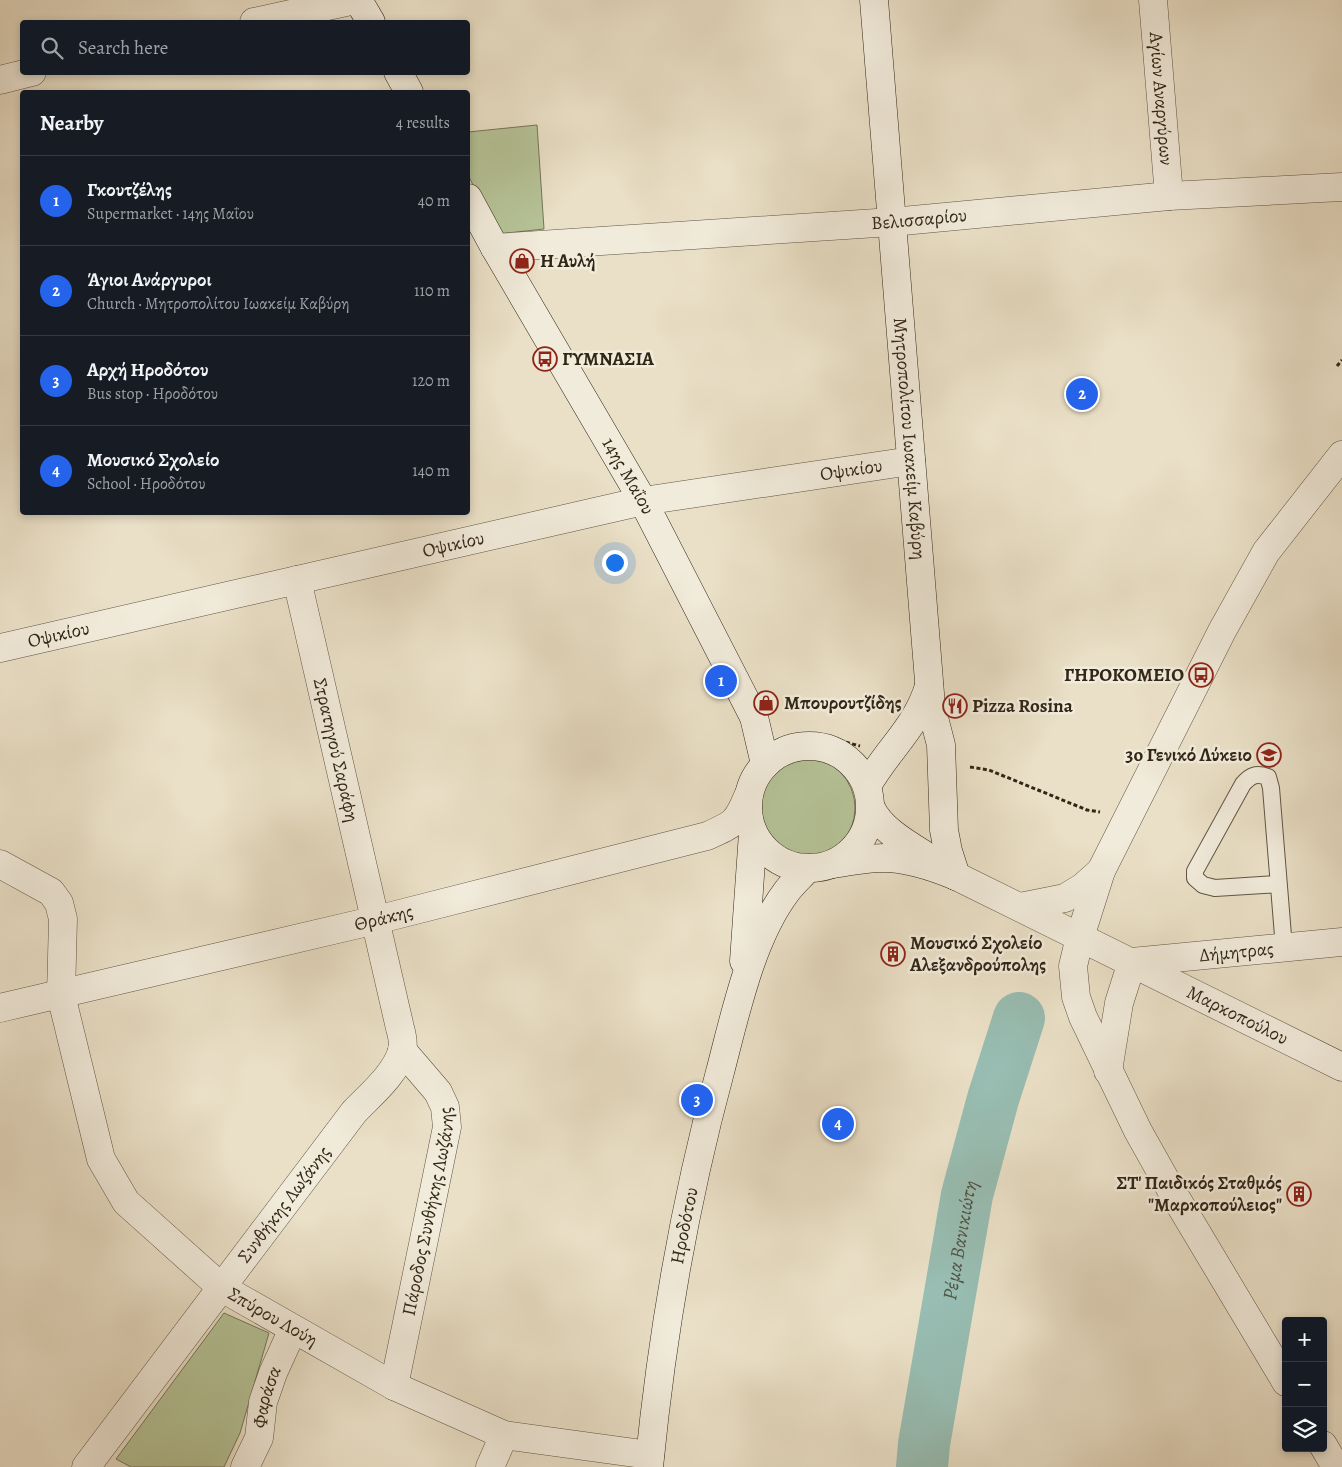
<!DOCTYPE html>
<html lang="en">
<head>
<meta charset="utf-8">
<style>
	:root { --surface:#171b24; --page:#20242c; --text:#f1f3f6; --muted:#9ea1a6; --line:#363941; --accent:#2563eb }
	body { margin:0; font-family:Alegreya,serif; background:var(--page); color:var(--text) }
	.controls { position:absolute; right:15px; bottom:15px; display:grid; overflow:hidden; border-radius:5px; box-shadow:0 2px 8px #0003 }
	.controls button { width:45px; height:45px; display:grid; place-items:center; padding:0; border:0; border-bottom:1px solid var(--line); background:var(--surface); color:var(--text); font:25px sans-serif }
	.you { position:absolute; left:614px; top:562px; width:18px; height:18px; margin:-12px; border:4px solid #fff; border-radius:50%; background:#1a73e8; box-shadow:0 0 0 8px #1a73e833 }
	.badge { display:grid; place-items:center; width:32px; height:32px; border-radius:50%; background:var(--accent); color:#fff; font-size:16px; font-weight:700 }
	.pin { position:absolute; translate:-50% -50%; border:2px solid #fff; box-shadow:0 1px 5px #0006 }
	.list { margin:0; padding:0; list-style:none }
	h2 { display:flex; justify-content:space-between; align-items:center; height:65px; margin:0; padding:0 20px; font-size:21px }
	h2 small { font-size:16px; font-weight:400; color:var(--muted) }
	.list li { display:grid; grid-template-columns:32px 1fr auto; gap:15px; align-items:center; box-sizing:border-box; height:90px; padding:0 20px; border-top:1px solid var(--line) }
	.list b { display:block; font-size:19px; white-space:nowrap }
	.list p { margin:0; font-size:16px; white-space:nowrap; color:var(--muted) }
	.list em { font-size:16px; font-style:normal; color:var(--muted) }
	.icon { flex:none; width:28px; height:28px; fill:none; stroke:currentColor; stroke-width:2; stroke-linecap:round; stroke-linejoin:round }
	.map { position:relative; flex:none; width:1342px; height:1467px; overflow:hidden }
	.search { position:absolute; background:var(--surface); box-shadow:0 2px 8px #0003; left:20px; top:20px; width:450px; height:55px; display:flex; align-items:center; gap:12px; box-sizing:border-box; padding:0 18px; border-radius:5px; color:var(--muted); font-size:19px }
	.panel { position:absolute; background:var(--surface); box-shadow:0 2px 8px #0003; left:20px; top:90px; width:450px; height:425px; border-radius:5px }
	.map>svg:first-child { display:block }
</style>
</head>
<body>
<div class="map">
<svg width="1342" height="1467" viewBox="0 0 1342 1467">
	<rect width="100%" height="100%" fill="#eae0c7"/>
	<filter id="stains"><feTurbulence type="fractalNoise" baseFrequency=".004" numOctaves="4"/><feColorMatrix values="0 0 0 0 .2 0 0 0 0 .09 0 0 0 0 .02 0 0 0 .5 -.17"/></filter>
	<radialGradient id="worn" r=".72"><stop offset=".6" stop-color="#630" stop-opacity="0"/><stop offset="1" stop-color="#630" stop-opacity=".3"/></radialGradient>
	<path fill="#b5c397" stroke="#747457" d="M537 125 544 229 498 234 468 175V132Z
		M753 808a51 51 0 1 1 102 0a51 51 0 1 1-102 0Z
		M224 1313 269 1333 240 1433 224 1467H131L116 1459Z"/>
	<g fill="none" stroke-linecap="round" stroke-linejoin="round">
		<path stroke="#98bdb2" stroke-width="52" id="s1" d="M922 1467 924 1444 967 1195 993 1099 1019 1018"/>
		<g stroke="#605443" stroke-width="18">
			<path id="service" d="M1278 884 1215 888 1203 885 1195 878V871L1243 784C1251 775 1256 773 1268 777L1271 788 1284 948"/>
		</g>
		<g stroke="#605443" stroke-width="29">
			<g id="minor">
				<path id="s2" d="M1153 0 1169 196"/>
				<path d="M254 22 355 0"/>
				<path d="M0 80 32 72"/>
				<path id="s3" d="M495 248 892 222 1169 196 1342 187"/>
				<path id="s4" d="M0 648 643 501 911 461"/>
				<path id="s5" d="M61 995 101 1159 126 1202 222 1288 394 1386 504 1435 650 1455"/>
				<path id="s6" d="M394 1386 447 1127 445 1107 438 1092 402 1050"/>
				<path id="s7" d="M86 1467 354 1112C370 1095 395 1075 402 1051 404 1044 402 1035 400 1028L297 580"/>
				<path id="s8" d="M245 1467 259 1438 263 1402 273 1373 293 1329"/>
				<path d="M490 1467 504 1435"/>
			</g>
		</g>
		<g stroke="#605443" stroke-width="29">
			<g id="tertiary">
				<path d="M0 864 51 892 59 903 63 919 61 995"/>
				<path id="s9" d="M956 876 1342 1067"/>
				<path d="M1020 907 1065 898 1083 887 1101 871"/>
				<path id="s10" d="M1132 962 1342 942"/>
				<path id="s11" d="M0 1008 376 920 707 836C734 824 737 823 748 796"/>
				<path d="M1108 1071 1119 1003 1132 962"/>
				<path d="M1286 1382 1170 1188 1138 1131 1083 1017 1076 997 1073 966 1080 937 1101 871 1222 631 1266 552 1342 455"/>
				<path d="M1323 1445 1336 1467"/>
			</g>
		</g>
		<g stroke="#322617" stroke-width="29">
			<g id="secondary">
				<path d="M358 0 371 22"/>
				<path id="s12" d="M874 0 931 706 941 745 944 830 948 851 956 876"/>
				<path d="M398 72 409 92"/>
				<path id="s13" d="M468 198 495 248 643 501 754 717 765 764"/>
				<circle cx="809" cy="807" r="61"/>
				<path d="M867 786C887 750 917 727 929 686"/>
				<path d="M871 808C882 832 913 847 934 861"/>
				<path d="M833 864C850 861 867 858 884 858 909 858 934 867 956 876"/>
				<path d="M744 961 753 833"/>
				<path id="s14" d="M649 1467C662 1334 685 1201 720 1072 735 1015 751 938 787 891 793 883 801 876 807 869"/>
			</g>
		</g>
		<path stroke="#322617" stroke-width="3" stroke-dasharray="4 2.5" stroke-linecap="butt" d="M1337 366 1342 360
			M788 736H812L834 739 860 746
			M970 767 989 770 1087 810 1100 812"/>
		<use href="#service" stroke="#f1ebdb" stroke-width="16"/>
		<use href="#minor" stroke="#f1ebdb" stroke-width="28"/>
		<use href="#tertiary" stroke="#f1ebdb" stroke-width="28"/>
		<use href="#secondary" stroke="#f1ebdb" stroke-width="28"/>
	</g>
	<defs>
		<g id="shop-ring" transform="scale(1.25)"><circle r="9.5" fill="#f1ebdb" stroke="#8f2418" stroke-width="1.5"/><path d="M-5-2.5h2.3a2.7 3.5 0 0 1 5.4 0H5L5.5 6h-11ZM-1.5-2.5h3a1.5 2.3 0 0 0-3 0Z" fill="#8f2418"/></g>
		<g id="bus-ring" transform="scale(1.25)"><circle r="9.5" fill="#f1ebdb" stroke="#8f2418" stroke-width="1.5"/><path d="M-5-6H5V4H4V6H2V4H-2V6H-4V4H-5ZM-3.5-4V0h7V-4ZM-3.5 1.2v1.5H-2V1.2ZM2 1.2v1.5H3.5V1.2Z" fill="#8f2418"/></g>
		<g id="restaurant-ring" transform="scale(1.25)"><circle r="9.5" fill="#f1ebdb" stroke="#8f2418" stroke-width="1.5"/><path d="M-5-6h1v4h1v-4h1v4h1v-4h1v5L-1.5 .5V6h-2V.5L-5-1ZM5-6V6H3V1.5H1.5Q1.5-4 5-6Z" fill="#8f2418"/></g>
		<g id="school-ring" transform="scale(1.25)"><circle r="9.5" fill="#f1ebdb" stroke="#8f2418" stroke-width="1.5"/><path d="M0-5L7-2L0 1L-7-2ZM-4 1L0 2.5L4 1V4Q0 6-4 4Z" fill="#8f2418"/></g>
		<g id="building-ring" transform="scale(1.25)"><circle r="9.5" fill="#f1ebdb" stroke="#8f2418" stroke-width="1.5"/><path d="M-4-6H4V6H1V3H-1V6H-4ZM-2.5-4.3h1.7v1.8h-1.7ZM.8-4.3h1.7v1.8H.8ZM-2.5-1h1.7V.8h-1.7ZM.8-1h1.7V.8H.8Z" fill="#8f2418"/></g>
	</defs>
	<g fill-rule="evenodd">
		<use href="#shop-ring" x="522" y="261"/>
		<use href="#bus-ring" x="545" y="359"/>
		<use href="#bus-ring" x="1201" y="675"/>
		<use href="#shop-ring" x="766" y="703"/>
		<use href="#restaurant-ring" x="955" y="706"/>
		<use href="#school-ring" x="1269" y="755"/>
		<use href="#building-ring" x="893" y="954"/>
		<use href="#building-ring" x="1299" y="1194"/>
	</g>
	<g text-anchor="middle" dominant-baseline="central" stroke-width="5" stroke-linejoin="round" paint-order="stroke">
		<g font-size="19" fill="#322617" stroke="#f1ebdb">
			<text stroke="none"><textPath href="#s2" startOffset="99">Αγίων Αναργύρων</textPath></text>
			<text stroke="none"><textPath href="#s3" startOffset="425">Βελισσαρίου</textPath></text>
			<text stroke="none"><textPath href="#s12" startOffset="440">Μητροπολίτου Ιωακείμ Καβύρη</textPath></text>
			<text stroke="none"><textPath href="#s4" startOffset="870">Οψικίου</textPath></text>
			<text stroke="none"><textPath href="#s13" startOffset="321">14ης Μαΐου</textPath></text>
			<text stroke="none"><textPath href="#s4" startOffset="465">Οψικίου</textPath></text>
			<text stroke="none"><textPath href="#s4" startOffset="60">Οψικίου</textPath></text>
			<text transform="translate(336 750) rotate(77)">Στρατηγού Σαράφη</text>
			<text stroke="none"><textPath href="#s11" startOffset="394">Θράκης</textPath></text>
			<text stroke="none"><textPath href="#s10" startOffset="105">Δήμητρας</textPath></text>
			<text stroke="none"><textPath href="#s9" startOffset="314">Μαρκοπούλου</textPath></text>
			<text stroke="none"><textPath href="#s7" startOffset="329">Συνθήκης Λωζάνης</textPath></text>
			<text stroke="none"><textPath href="#s6" startOffset="178">Πάροδος Συνθήκης Λωζάνης</textPath></text>
			<text stroke="none"><textPath href="#s14" startOffset="244">Ηροδότου</textPath></text>
			<text stroke="none"><textPath href="#s5" startOffset="406">Σπύρου Λούη</textPath></text>
			<text stroke="none"><textPath href="#s8" startOffset="74">Φαράσα</textPath></text>
		</g>
		<g font-size="19" font-weight="bold" fill="#322617" stroke="#f1ebdb" text-anchor="start">
			<text x="540" y="261">Η Αυλή</text>
			<text x="562" y="359">ΓΥΜΝΑΣΙΑ</text>
			<text x="1184" y="675" text-anchor="end">ΓΗΡΟΚΟΜΕΙΟ</text>
			<text x="784" y="703">Μπουρουτζίδης</text>
			<text x="972" y="706">Pizza Rosina</text>
			<text x="1252" y="755" text-anchor="end">3o Γενικό Λύκειο</text>
			<text x="910" y="943">Μουσικό Σχολείο<tspan x="910" dy="22">Αλεξανδρούπολης</tspan></text>
			<text x="1282" y="1183" text-anchor="end">ΣΤ' Παιδικός Σταθμός<tspan x="1282" dy="22">"Μαρκοπούλειος"</tspan></text>
		</g>
		<g font-size="20" font-style="italic" fill="#515346" stroke="#f1ebdb">
			<text stroke="none"><textPath href="#s1" startOffset="230">Ρέμα Βανικιώτη</textPath></text>
		</g>
	</g>
	<rect width="100%" height="100%" filter="url(#stains)"/>
	<rect width="100%" height="100%" fill="url(#worn)"/>
</svg>
<div class="controls">
<button>+</button>
<button>−</button>
<button><svg class="icon" aria-label="layers" viewBox="0 0 24 24"><path d="M12 4l9 5-9 5-9-5zM3 14l9 5 9-5"/></svg></button>
</div>
<div class="you"></div>
<div class="pin badge" style="left:721px;top:681px">1</div>
<div class="pin badge" style="left:1082px;top:394px">2</div>
<div class="pin badge" style="left:697px;top:1100px">3</div>
<div class="pin badge" style="left:838px;top:1124px">4</div>
<div class="search"><svg class="icon" aria-label="search" viewBox="0 0 24 24"><circle cx="10" cy="10" r="6"/><path d="M15 15l6 6"/></svg>Search here</div>
<section class="panel">
<h2>Nearby<small>4 results</small></h2>
<ul class="list">
<li><span class="badge">1</span><div><b>Γκουτζέλης</b><p>Supermarket · 14ης Μαΐου</p></div><em>40 m</em></li>
<li><span class="badge">2</span><div><b>Άγιοι Ανάργυροι</b><p>Church · Μητροπολίτου Ιωακείμ Καβύρη</p></div><em>110 m</em></li>
<li><span class="badge">3</span><div><b>Αρχή Ηροδότου</b><p>Bus stop · Ηροδότου</p></div><em>120 m</em></li>
<li><span class="badge">4</span><div><b>Μουσικό Σχολείο</b><p>School · Ηροδότου</p></div><em>140 m</em></li>
</ul>
</section>
</div>
</body>
</html>
